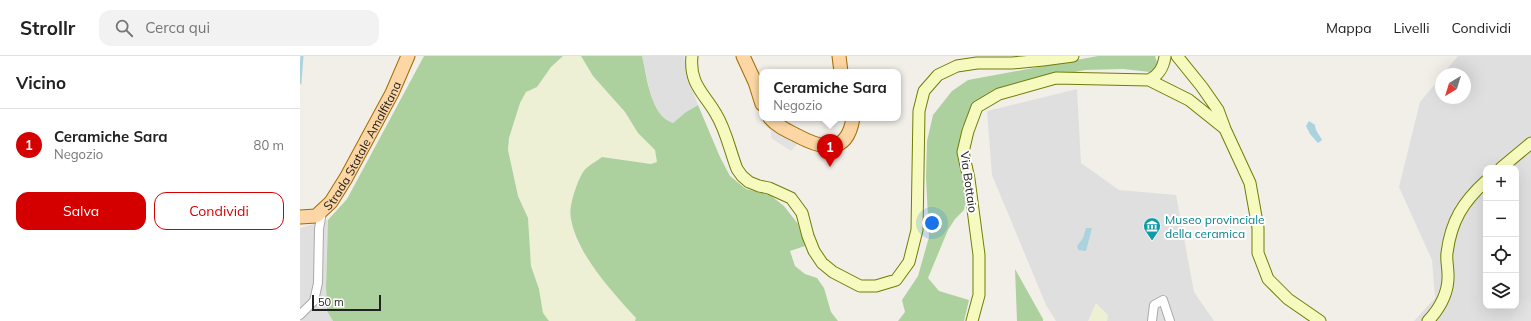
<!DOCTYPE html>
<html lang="it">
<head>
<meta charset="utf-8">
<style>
	:root { --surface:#fff; --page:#f2f2f2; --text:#222; --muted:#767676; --line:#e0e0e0; --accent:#d40000 }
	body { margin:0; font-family:Mulish,sans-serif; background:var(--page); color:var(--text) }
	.controls { position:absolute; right:12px; bottom:12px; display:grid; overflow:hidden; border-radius:8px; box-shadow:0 4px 16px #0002 }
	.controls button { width:36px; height:36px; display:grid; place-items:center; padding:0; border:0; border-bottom:1px solid var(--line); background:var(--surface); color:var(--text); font:20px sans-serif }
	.compass { position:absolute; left:1135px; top:12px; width:36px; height:36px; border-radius:50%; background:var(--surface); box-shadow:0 4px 16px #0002; rotate:218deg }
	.scale { position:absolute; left:12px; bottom:10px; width:69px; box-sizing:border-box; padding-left:4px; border:2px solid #222; border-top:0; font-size:11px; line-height:14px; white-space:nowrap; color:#222; -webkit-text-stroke:3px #fff; paint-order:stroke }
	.you { position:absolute; left:632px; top:167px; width:14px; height:14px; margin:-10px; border:3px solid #fff; border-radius:50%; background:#1a73e8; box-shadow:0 0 0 6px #1a73e833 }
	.badge { display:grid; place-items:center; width:26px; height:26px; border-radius:50%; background:var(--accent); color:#fff; font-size:13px; font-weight:700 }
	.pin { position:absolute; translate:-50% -33px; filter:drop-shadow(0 1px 2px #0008) }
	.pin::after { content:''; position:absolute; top:21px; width:14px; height:12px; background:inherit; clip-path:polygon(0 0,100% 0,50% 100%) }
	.popup { position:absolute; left:459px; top:13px; width:142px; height:52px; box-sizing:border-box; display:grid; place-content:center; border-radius:8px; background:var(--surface); filter:drop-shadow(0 1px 3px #0005); font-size:13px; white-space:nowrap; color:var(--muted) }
	.popup b { font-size:15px; color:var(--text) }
	.popup::after { content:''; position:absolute; left:50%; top:100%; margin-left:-8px; border:8px solid transparent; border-top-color:var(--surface) }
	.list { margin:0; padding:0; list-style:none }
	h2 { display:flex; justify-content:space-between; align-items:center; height:52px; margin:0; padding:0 16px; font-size:17px }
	h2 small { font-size:13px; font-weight:400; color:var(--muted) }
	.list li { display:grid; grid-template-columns:26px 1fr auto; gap:12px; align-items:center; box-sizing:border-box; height:72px; padding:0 16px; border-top:1px solid var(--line) }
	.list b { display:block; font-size:15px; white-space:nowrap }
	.list p { margin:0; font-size:13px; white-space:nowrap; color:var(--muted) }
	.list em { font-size:13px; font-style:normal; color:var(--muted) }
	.actions { display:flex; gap:8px; padding:12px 16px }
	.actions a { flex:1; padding:9px 0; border:1px solid var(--accent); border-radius:12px; text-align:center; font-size:14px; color:var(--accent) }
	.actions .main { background:var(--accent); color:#fff }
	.icon { flex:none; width:22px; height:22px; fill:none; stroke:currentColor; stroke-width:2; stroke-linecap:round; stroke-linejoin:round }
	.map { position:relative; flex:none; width:1231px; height:265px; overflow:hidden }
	header { display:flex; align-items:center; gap:24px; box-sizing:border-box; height:56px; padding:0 20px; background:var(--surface); border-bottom:1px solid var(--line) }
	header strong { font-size:19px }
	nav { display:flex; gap:22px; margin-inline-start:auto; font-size:14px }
	.search { width:280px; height:36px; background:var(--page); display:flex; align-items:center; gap:10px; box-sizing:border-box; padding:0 14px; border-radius:12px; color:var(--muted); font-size:15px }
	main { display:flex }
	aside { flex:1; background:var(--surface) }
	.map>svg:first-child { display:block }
</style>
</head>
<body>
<header>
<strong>Strollr</strong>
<div class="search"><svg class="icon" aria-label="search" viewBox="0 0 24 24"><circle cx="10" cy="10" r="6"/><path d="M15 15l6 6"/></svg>Cerca qui</div>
<nav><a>Mappa</a><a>Livelli</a><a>Condividi</a></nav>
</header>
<main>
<aside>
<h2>Vicino<small></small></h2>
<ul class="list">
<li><span class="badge">1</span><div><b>Ceramiche Sara</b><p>Negozio</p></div><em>80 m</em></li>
</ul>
<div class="actions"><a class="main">Salva</a><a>Condividi</a></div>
</aside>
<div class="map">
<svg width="1231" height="265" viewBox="0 0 1231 265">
	<rect width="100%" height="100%" fill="#f2efe9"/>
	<path fill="#e0dfdf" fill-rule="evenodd" d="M342 0H384L387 21 398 49 386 56 373 67 366 65 358 56 352 45Z
		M1158 0H1231V265H1114L1135 242 1132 204 1099 131 1120 46 1141 21V42H1165V18H1143ZM1186 112H1216V250H1186Z
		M777 33 781 107 819 134 876 139 894 236 914 265H756L746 249 692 119 687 55Z
		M28 164 26 230 27 255 33 265H0V172Z"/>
	<path fill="#eef0d5" d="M263 0H281L293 20 325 56 338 77 355 94 357 106 351 108 302 101 284 115 274 137 270 161 276 185 290 205 319 244 336 262 335 265H249L243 257 239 233 231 210 228 162 218 140 208 94 209 82 220 47 226 36 237 31 251 11Z
		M796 247 808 259 807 265H788Z"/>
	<path fill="#add19e" d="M124 0H263L251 11 237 31 226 36 220 47 209 82 208 94 218 140 228 162 231 210 239 233 243 257 249 265H33L27 255 26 230 28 164 47 143Z
		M281 0H342C347 20 350 60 373 67L386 56 398 49 420 101 430 120 446 133 470 139 484 150 498 168 505 190 490 195 495 210 505 218 517 222 524 232 531 256 538 265H335L336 262C312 236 277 198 271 163 268 151 277 126 283 116 287 110 297 105 302 101L351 108 357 106 355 94 338 77 325 56 293 20Z
		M798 0H855L857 6 855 12 850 16 823 13 785 14 750 21 671 55 662 72 661 109 666 142 664 154 655 163 648 174 628 222 639 235 669 244 664 265H598L605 256 602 244 618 220 629 181 626 121 627 85 633 59 652 35 668 24Z
		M715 213 743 263V265H717Z"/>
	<path fill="#e2e2e2" d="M463 62H466L499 86 491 95 471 82V75L460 64Z
		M1223 243 1229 244 1231 248V265H1210Z"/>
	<path fill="#aad3df" d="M1009 65 1015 69C1015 75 1020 79 1022 84L1018 87 1010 78 1006 70Z
		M786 172H792L786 195 778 194 777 190 783 182Z"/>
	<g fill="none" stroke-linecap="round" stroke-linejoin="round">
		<path stroke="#aad3df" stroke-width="3" d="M0 27 2 0"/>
		<g stroke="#a9a9a9" stroke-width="10">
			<path id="street" d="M0 259 14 245 18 227 19 173 22 156
				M852 265 854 249 863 244 870 265"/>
		</g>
		<g stroke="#707d05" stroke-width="13">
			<path id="secondary" d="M392 0C389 28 404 37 416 58 426 74 430 95 437 113L442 120 449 126 459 130 469 132 491 142 502 157 508 180 514 195 522 207 533 216 560 230H576L596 224 609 206 617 174 619 55 624 35 638 19 657 10 677 7H712L743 4 773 0
				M877 0 902 31 918 54 925 73 950 127 958 172V197L968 223 988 243 1020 265
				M849 24 889 44 924 72
				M1201 112 1231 87
				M672 265 679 239V199L669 123 663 96 668 75 677 51 699 38 756 22 849 24C859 19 863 12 865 1
				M1128 265C1140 252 1149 237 1148 218 1148 211 1146 204 1147 197 1151 165 1163 146 1186 125"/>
		</g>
		<g stroke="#a06b00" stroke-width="15">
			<g id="primary">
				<path d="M443 0 455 26 462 48"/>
				<path d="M539 0 541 16"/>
				<path d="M470 62C477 70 486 74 496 79 522 93 547 100 553 62"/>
				<path id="s1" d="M0 161 16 160 31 146 46 122 92 37 108 0"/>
			</g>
		</g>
		<use href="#street" stroke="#fff" stroke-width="8"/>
		<use href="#secondary" stroke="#f7fabf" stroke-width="11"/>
		<use href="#primary" stroke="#fcd6a4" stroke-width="13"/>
	</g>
	<defs>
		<g id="museum-pin" transform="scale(0.9)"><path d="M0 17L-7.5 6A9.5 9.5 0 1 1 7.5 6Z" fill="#0f9aa8" stroke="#fff"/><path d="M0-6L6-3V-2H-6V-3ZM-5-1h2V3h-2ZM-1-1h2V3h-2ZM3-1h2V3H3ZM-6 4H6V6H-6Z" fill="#fff"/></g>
	</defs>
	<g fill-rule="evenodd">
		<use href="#museum-pin" x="852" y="170"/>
	</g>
	<g text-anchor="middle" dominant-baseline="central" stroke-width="4" stroke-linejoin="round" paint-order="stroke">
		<g font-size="12" fill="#222" stroke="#fff">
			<text stroke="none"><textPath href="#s1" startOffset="101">Strada Statale Amalfitana</textPath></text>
			<text transform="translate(669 126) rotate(82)">Via Bottaio</text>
		</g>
		<g font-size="12" fill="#0d838f" stroke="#fff" text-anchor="start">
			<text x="865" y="163">Museo provinciale<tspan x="865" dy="14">della ceramica</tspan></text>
		</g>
	</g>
</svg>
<div class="controls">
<button>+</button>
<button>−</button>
<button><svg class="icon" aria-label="locate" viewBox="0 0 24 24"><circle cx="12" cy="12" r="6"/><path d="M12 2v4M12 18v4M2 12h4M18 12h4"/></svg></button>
<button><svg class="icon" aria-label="layers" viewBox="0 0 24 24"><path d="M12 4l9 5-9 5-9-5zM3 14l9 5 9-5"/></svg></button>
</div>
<svg class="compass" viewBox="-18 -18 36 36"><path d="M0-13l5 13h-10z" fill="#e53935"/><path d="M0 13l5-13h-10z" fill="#767676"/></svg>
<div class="scale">50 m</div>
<div class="you"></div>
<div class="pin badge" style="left:530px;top:111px">1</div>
<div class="popup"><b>Ceramiche Sara</b>Negozio</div>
</div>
</main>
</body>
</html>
